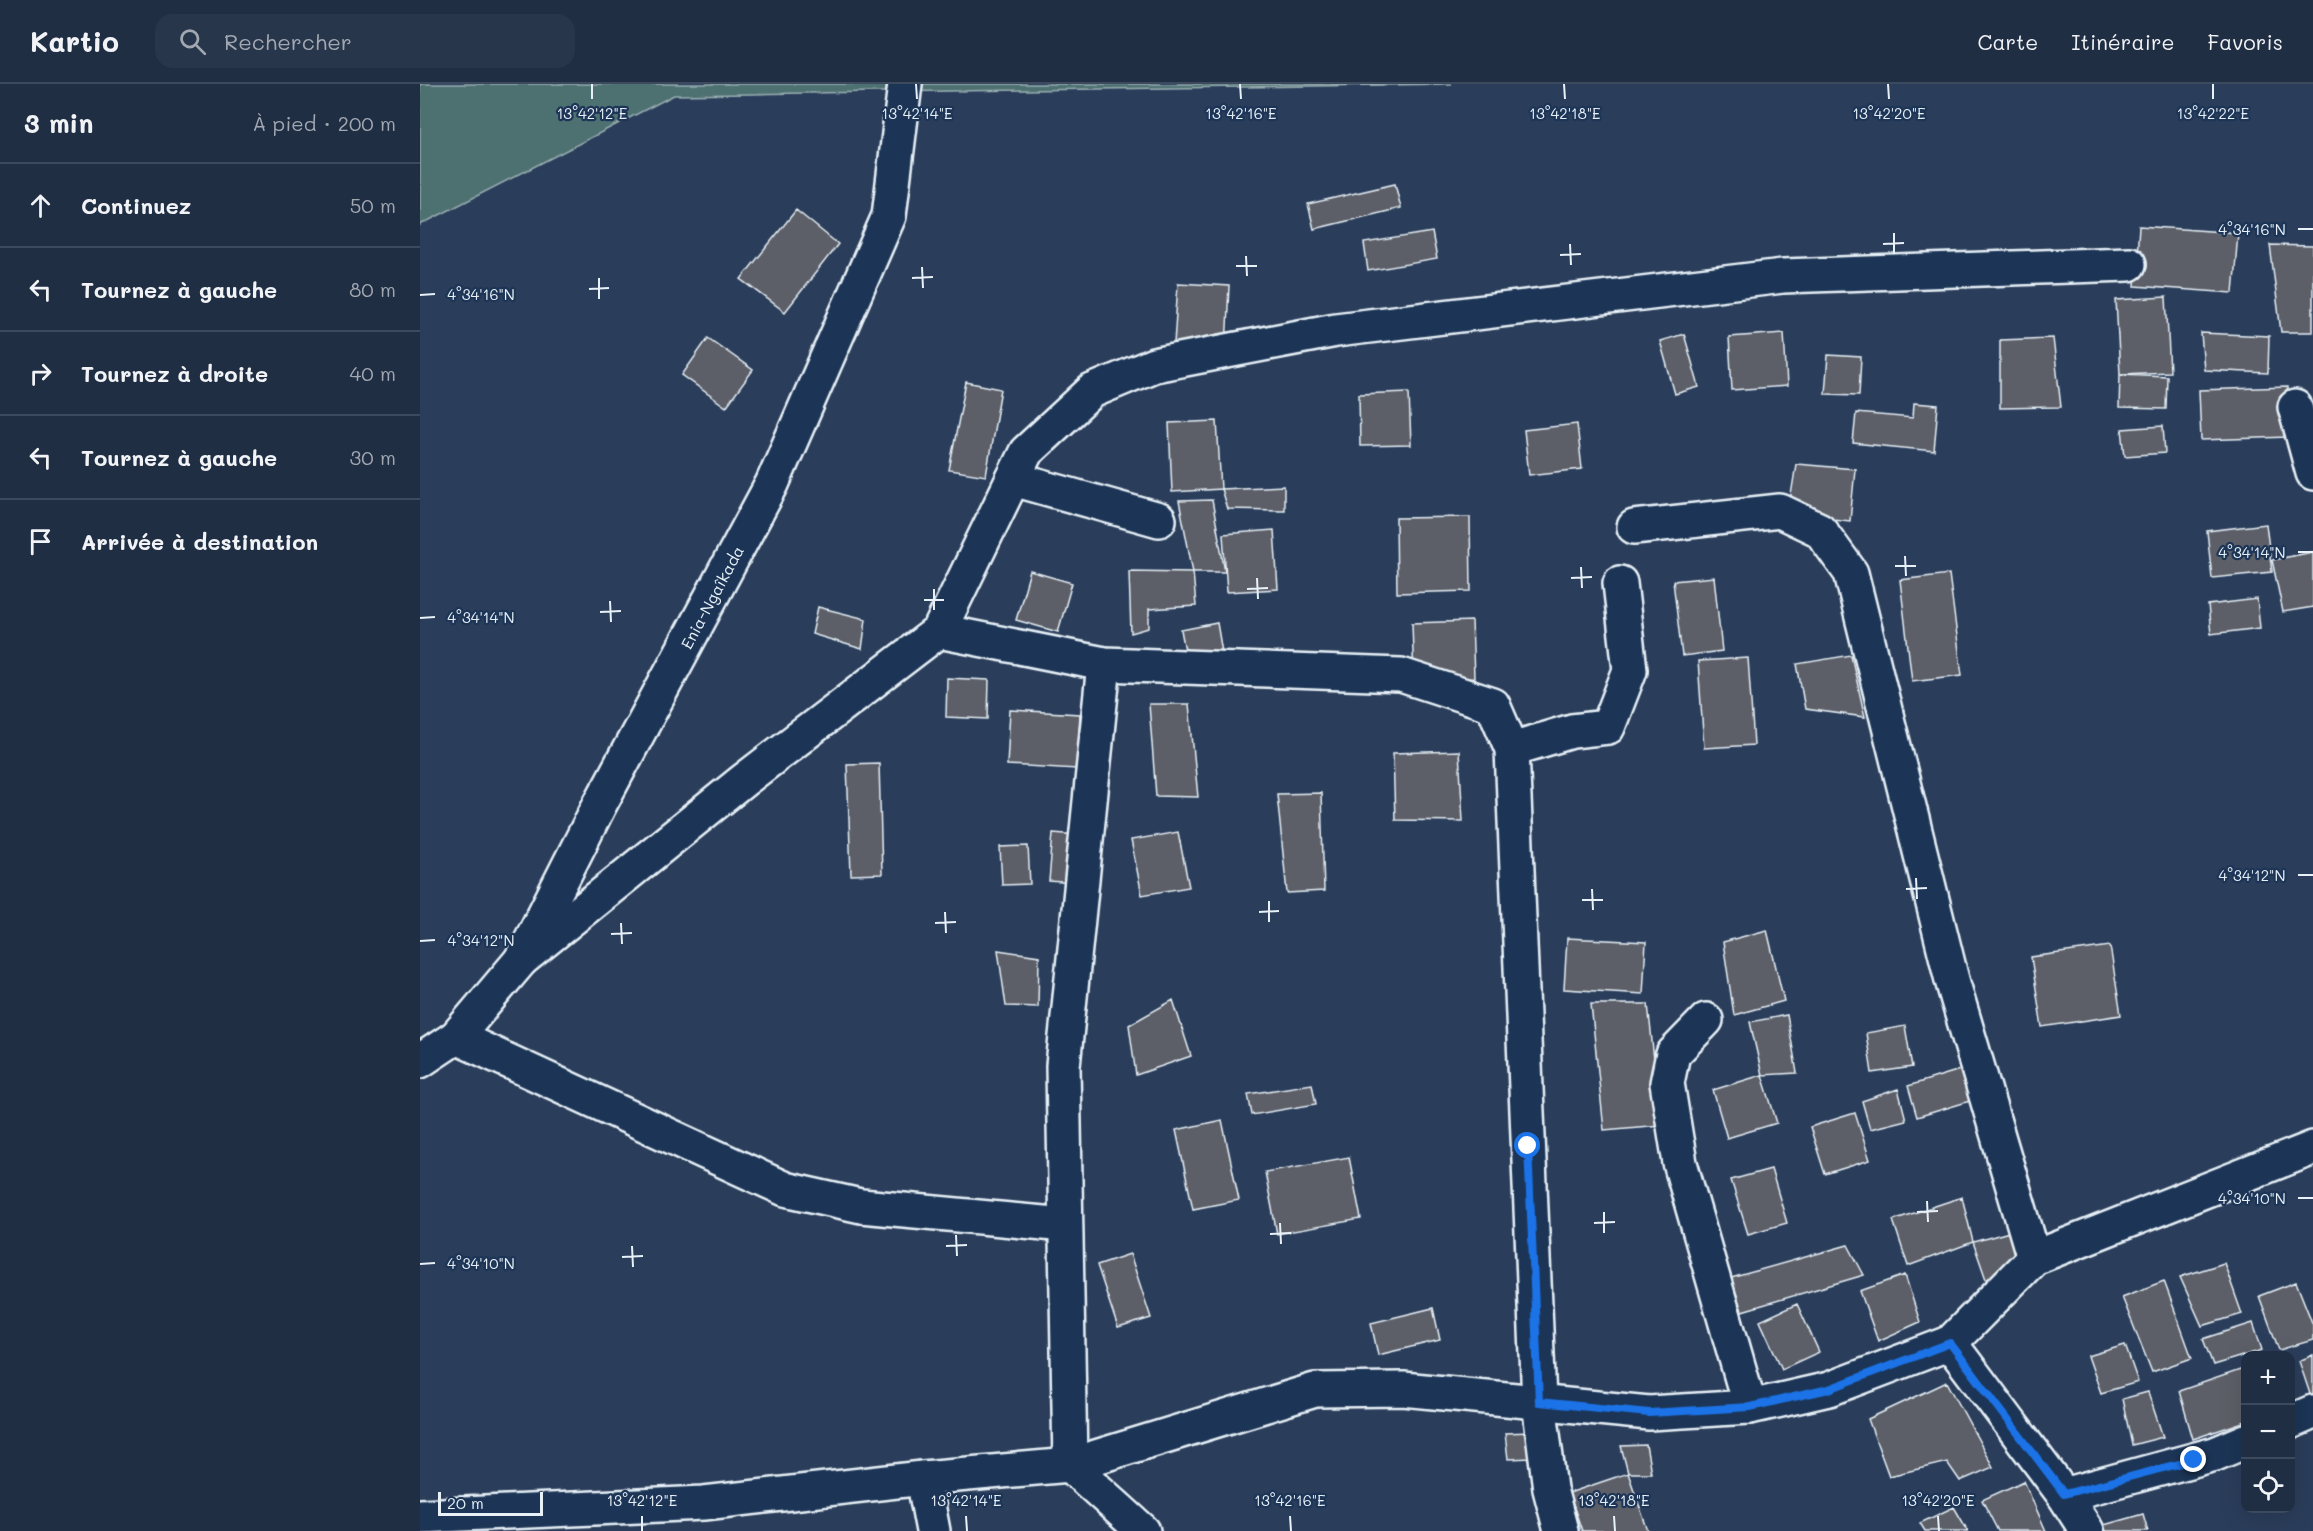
<!DOCTYPE html>
<html lang="fr">
<head>
<meta charset="utf-8">
<style>
	:root { --surface:#202e44; --page:#28364b; --text:#f1f3f6; --muted:#a2a8b2; --line:#3d4a5d }
	body { margin:0; font-family:Mali,sans-serif; background:var(--page); color:var(--text) }
	.controls { position:absolute; right:18px; bottom:18px; display:grid; overflow:hidden; border-radius:12px; box-shadow:0 6px 24px #0002 }
	.controls button { width:54px; height:54px; display:grid; place-items:center; padding:0; border:0; border-bottom:2px solid var(--line); background:var(--surface); color:var(--text); font:30px sans-serif }
	.scale { position:absolute; left:18px; bottom:15px; width:105px; box-sizing:border-box; padding-left:6px; border:3px solid #e8f1f8; border-top:0; font-size:16px; line-height:21px; white-space:nowrap; color:#e8f1f8; -webkit-text-stroke:4px #1d3557; paint-order:stroke }
	.stop { position:absolute; width:18px; height:18px; margin:-14px; border:4px solid #1a73e8; border-radius:50%; background:#fff }
	.stop.end { background:#1a73e8; border-color:#fff; box-shadow:0 2px 6px #0008 }
	.list { margin:0; padding:0; list-style:none }
	h2 { display:flex; justify-content:space-between; align-items:center; height:78px; margin:0; padding:0 24px; font-size:26px }
	h2 small { font-size:20px; font-weight:400; color:var(--muted) }
	.list li { display:grid; grid-template-columns:39px 1fr auto; gap:18px; align-items:center; box-sizing:border-box; height:84px; padding:0 24px; border-top:2px solid var(--line) }
	.list b { display:block; font-size:22px; white-space:nowrap }
	.list em { font-size:20px; font-style:normal; color:var(--muted) }
	.icon { flex:none; width:33px; height:33px; fill:none; stroke:currentColor; stroke-width:2; stroke-linecap:round; stroke-linejoin:round }
	.map { position:relative; flex:none; width:1893px; height:1447px; overflow:hidden }
	header { display:flex; align-items:center; gap:36px; box-sizing:border-box; height:84px; padding:0 30px; background:var(--surface); border-bottom:2px solid var(--line) }
	header strong { font-size:28px }
	nav { display:flex; gap:33px; margin-inline-start:auto; font-size:21px }
	.search { width:420px; height:54px; background:var(--page); display:flex; align-items:center; gap:15px; box-sizing:border-box; padding:0 21px; border-radius:18px; color:var(--muted); font-size:22px }
	main { display:flex }
	aside { flex:1; background:var(--surface) }
	.map>svg:first-child { display:block }
</style>
</head>
<body>
<header>
<strong>Kartio</strong>
<div class="search"><svg class="icon" aria-label="search" viewBox="0 0 24 24"><circle cx="10" cy="10" r="6"/><path d="M15 15l6 6"/></svg>Rechercher</div>
<nav><a>Carte</a><a>Itinéraire</a><a>Favoris</a></nav>
</header>
<main>
<aside>
<h2>3 min<small>À pied · 200 m</small></h2>
<ul class="list">
<li><svg class="icon" aria-label="ahead" viewBox="0 0 24 24"><path d="M12 20V5M6 11l6-6 6 6"/></svg><div><b>Continuez</b></div><em>50 m</em></li>
<li><svg class="icon" aria-label="left" viewBox="0 0 24 24"><path d="M17 20v-9H6M10 6l-5 5 5 5"/></svg><div><b>Tournez à gauche</b></div><em>80 m</em></li>
<li><svg class="icon" aria-label="right" viewBox="0 0 24 24"><path d="M7 20v-9h11M14 6l5 5-5 5"/></svg><div><b>Tournez à droite</b></div><em>40 m</em></li>
<li><svg class="icon" aria-label="left" viewBox="0 0 24 24"><path d="M17 20v-9H6M10 6l-5 5 5 5"/></svg><div><b>Tournez à gauche</b></div><em>30 m</em></li>
<li><svg class="icon" aria-label="arrive" viewBox="0 0 24 24"><path d="M6 21V4h12l-3 4 3 4H6"/></svg><div><b>Arrivée à destination</b></div></li>
</ul>
</aside>
<div class="map">
<svg width="1893" height="1447" viewBox="0 0 1893 1447">
	<rect width="100%" height="100%" fill="#2a3d5a"/>
	<filter id="ink" filterUnits="userSpaceOnUse"><feTurbulence type="fractalNoise" baseFrequency=".0167" numOctaves="2"/><feDisplacementMap in="SourceGraphic" scale="12" xChannelSelector="R" yChannelSelector="G"/><feConvolveMatrix kernelMatrix="1 2 1 2 8 2 1 2 1" color-interpolation-filters="sRGB"/></filter>
	<g filter="url(#ink)">
		<path fill="#4e7071" stroke="#9bb0b4" stroke-width="1.5" d="M0 0H1032L254 11 0 141Z"/>
		<path fill="#5d5f67" stroke="#e8f1f8" stroke-width="1.5" d="M975 100 981 124 894 145 888 120Z
			M376 126 418 160 365 228 321 195Z
			M1719 142 1818 149 1813 209 1715 202Z
			M1012 148 1017 175 948 187 944 159Z
			M1850 161 1893 162V248H1861Z
			M758 199 809 202 806 264 754 260Z
			M1746 213 1750 288 1700 290 1696 216Z
			M1364 249 1367 302 1312 306 1309 253Z
			M1781 249 1849 252 1848 289 1784 286Z
			M1264 250 1279 303 1255 310 1240 257Z
			M288 254 333 286 306 323 262 291Z
			M1633 254 1641 323 1580 324V256Z
			M1408 271 1441 273 1439 311 1405 310Z
			M1700 290 1747 292 1746 325 1699 324Z
			M546 298 581 305 566 392 529 386Z
			M1867 303 1868 353 1781 356 1779 306Z
			M989 308 991 361 940 362 939 310Z
			M1494 319 1518 321 1514 367 1433 359 1436 329 1493 334Z
			M797 337 801 405 752 408 749 339Z
			M1157 340 1162 385 1109 391 1104 346Z
			M1743 342 1745 369 1705 372 1702 345Z
			M1376 380 1435 385 1430 437 1368 430Z
			M864 402V426L807 425 801 405Z
			M792 416 805 488H773L759 417Z
			M1050 433 1051 507 977 509 976 434Z
			M1846 440 1852 488 1792 494 1787 447Z
			M854 446 858 505 807 508 803 450Z
			M1893 468V523L1863 528 1852 476Z
			M610 487 652 499 638 548 596 536Z
			M709 487 773 488 776 522 729 525V544L711 549Z
			M1529 490 1542 591 1492 597 1480 496Z
			M1294 493 1302 567 1262 572 1253 497Z
			M1837 515 1840 544 1791 550 1788 521Z
			M398 523 446 535 442 565 392 550Z
			M1052 537 1054 594 994 597 992 539Z
			M797 539 803 574 768 581 761 546Z
			M1431 571 1445 633 1385 625 1377 580Z
			M1328 574 1334 661 1284 664 1278 577Z
			M527 594 569 596 568 635 526 633Z
			M729 620H769L778 713 736 712Z
			M590 626 660 630 657 685 587 681Z
			M1039 667 1043 737 975 736 973 669Z
			M459 679 462 790 431 791 427 680Z
			M901 709 904 807 867 809 857 710Z
			M758 748 769 803 722 811 711 756Z
			M633 749 658 751 654 799 629 797Z
			M608 762 610 800 582 801 580 763Z
			M1347 846 1364 917 1314 931 1303 858Z
			M1147 854 1226 858 1223 910 1144 905Z
			M1690 862 1701 931 1622 943 1611 873Z
			M578 866 619 872 618 923 586 922Z
			M753 916 771 972 716 991 709 941Z
			M1171 920H1228L1241 1041 1184 1046Z
			M1367 931 1377 989 1342 991 1330 938Z
			M1485 942 1492 983 1452 989 1446 949Z
			M1540 986 1550 1017 1497 1033 1488 1002Z
			M1342 991 1357 1039 1307 1054 1293 1006Z
			M892 1000 896 1020 832 1031 828 1010Z
			M1478 1005 1486 1036 1450 1045 1442 1017Z
			M1435 1029 1450 1076 1405 1090 1390 1043Z
			M802 1036 819 1116 773 1125 756 1046Z
			M929 1073 941 1135 857 1150 845 1088Z
			M1351 1085 1367 1139 1328 1150 1311 1096Z
			M1542 1113 1553 1158 1488 1182 1473 1136Z
			M1593 1147 1607 1181 1568 1201 1553 1158Z
			M1428 1161 1444 1191 1322 1227 1311 1194Z
			M710 1170 731 1234 698 1244 677 1181Z
			M1804 1179 1822 1230 1782 1242 1760 1193Z
			M1485 1191 1500 1238 1458 1257 1440 1207Z
			M1744 1197 1772 1274 1732 1288 1702 1213Z
			M1876 1198 1893 1241V1256L1859 1266 1839 1212Z
			M1377 1220 1399 1268 1362 1285 1340 1237Z
			M1013 1224 1020 1256 958 1271 951 1239Z
			M1833 1239 1842 1266 1793 1281 1783 1255Z
			M1705 1261 1718 1298 1681 1309 1668 1272Z
			M1893 1271V1316H1892L1879 1277Z
			M1826 1284V1337L1773 1355 1759 1307Z
			M1527 1298 1573 1383 1540 1397 1527 1378 1469 1392 1448 1335Z
			M1728 1308 1743 1353 1712 1361 1702 1315Z
			M1110 1348 1115 1374 1088 1375 1085 1349Z
			M1226 1361 1231 1389H1208L1201 1362Z
			M1208 1389 1228 1447H1162L1149 1409Z
			M1604 1397 1626 1447H1578L1562 1416Z
			M1534 1423 1548 1447H1505L1500 1439Z
			M1723 1430 1728 1447H1686L1684 1441Z"/>
		<g fill="none" stroke-linecap="round" stroke-linejoin="round">
			<g stroke="#e8f1f8" stroke-width="38">
				<g id="minor">
					<path d="M1875 323 1893 389"/>
					<path d="M593 395 739 436"/>
					<path d="M1214 443 1360 427 1400 446 1431 489 1532 896 1614 1174"/>
					<path d="M519 547 684 580 981 591 1073 621 1092 665 1119 1318 1130 1405 1141 1447"/>
					<path d="M684 580 643 982 650 1381 723 1447"/>
					<path d="M1092 665 1152 647 1188 643 1210 586 1200 499"/>
					<path d="M101 876 324 696 519 547 606 368 672 307 734 281 916 246 1363 192 1709 180"/>
					<path d="M1286 936 1253 970 1247 999 1260 1079 1330 1323"/>
					<path d="M36 953 365 1105 441 1122 645 1141"/>
					<path id="s1" d="M0 977 36 953 101 876 179 722 352 400 469 132 485 0"/>
					<path d="M1530 1259 1644 1411 1667 1447"/>
					<path d="M1870 1338 1893 1328"/>
					<path d="M503 1394 513 1447"/>
					<path d="M1644 1411 1795 1370 1826 1357"/>
					<path d="M0 1432 284 1419 503 1394 650 1381 895 1306 983 1305 1229 1329 1330 1323 1409 1305 1530 1259 1614 1174 1893 1064"/>
				</g>
			</g>
			<use href="#minor" stroke="#1d3557" stroke-width="33"/>
		</g>
	</g>
	<g fill="none" stroke-linecap="round" stroke-linejoin="round" filter="url(#ink)">
		<path stroke="#1a73e8" stroke-width="8" d="M1108 1062 1119 1318 1229 1329 1330 1323 1409 1305 1530 1259 1644 1410 1774 1376"/>
	</g>
	<path fill="none" stroke="#e8f1f8" stroke-width="2" d="M172 0V15M496 0 497 15M820 0 821 15M1144 0 1145 15M1468 0 1469 15M1793 0V15M1878 145H1893M1474 149V170M1150 160 1151 181M1463 160 1484 159M1140 171 1161 170M826 172 827 192M816 182H837M502 183 503 204M179 194V215M492 194 513 193M169 205 189 204M0 211 15 210M1878 468H1893M1485 472 1486 492M1475 482H1496M1161 483 1162 504M837 494 838 515M1151 494 1172 493M514 505V526M827 505 848 504M504 516H524M190 517 191 538M180 528 201 527M0 534 15 533M1878 791H1893M1496 794 1497 815M1172 805 1173 826M1486 805 1507 804M1162 816H1183M849 817V838M525 828 526 849M839 828 859 827M201 839 202 860M515 839 536 838M191 850 212 849M0 857 15 856M1878 1114H1893M1507 1117 1508 1138M1184 1128V1149M1497 1128 1518 1127M860 1139 861 1160M1174 1139 1195 1138M850 1150 871 1149M536 1151 537 1172M212 1162 213 1183M526 1162 547 1161M202 1173 223 1172M0 1180 15 1179M222 1432V1447M546 1432 547 1447M870 1432 871 1447M1194 1432 1195 1447M1518 1432 1519 1447"/>
	<g text-anchor="middle" dominant-baseline="central" stroke-width="4.5" stroke-linejoin="round" paint-order="stroke">
		<g font-size="16" fill="#e8f1f8" stroke="#1d3557">
			<text stroke="none"><textPath href="#s1" startOffset="554">Enia-Ngaîkada</textPath></text>
		</g>
	</g>
	<g font-size="15" text-anchor="middle" fill="#e8f1f8" stroke="#1d3557" stroke-width="4.5" stroke-linejoin="round" paint-order="stroke">
		<text x="172" y="35">13°42'12"E</text>
		<text x="497" y="35">13°42'14"E</text>
		<text x="821" y="35">13°42'16"E</text>
		<text x="1145" y="35">13°42'18"E</text>
		<text x="1469" y="35">13°42'20"E</text>
		<text x="1793" y="35">13°42'22"E</text>
		<text x="1832" y="151">4°34'16"N</text>
		<text x="61" y="216">4°34'16"N</text>
		<text x="1832" y="474">4°34'14"N</text>
		<text x="61" y="539">4°34'14"N</text>
		<text x="1832" y="797">4°34'12"N</text>
		<text x="61" y="862">4°34'12"N</text>
		<text x="1832" y="1120">4°34'10"N</text>
		<text x="61" y="1185">4°34'10"N</text>
		<text x="222" y="1422">13°42'12"E</text>
		<text x="546" y="1422">13°42'14"E</text>
		<text x="870" y="1422">13°42'16"E</text>
		<text x="1194" y="1422">13°42'18"E</text>
		<text x="1518" y="1422">13°42'20"E</text>
	</g>
</svg>
<div class="controls">
<button>+</button>
<button>−</button>
<button><svg class="icon" aria-label="locate" viewBox="0 0 24 24"><circle cx="12" cy="12" r="6"/><path d="M12 2v4M12 18v4M2 12h4M18 12h4"/></svg></button>
</div>
<div class="scale">20 m</div>
<div class="stop" style="left:1108px;top:1062px"></div>
<div class="stop end" style="left:1774px;top:1376px"></div>
</div>
</main>
</body>
</html>
